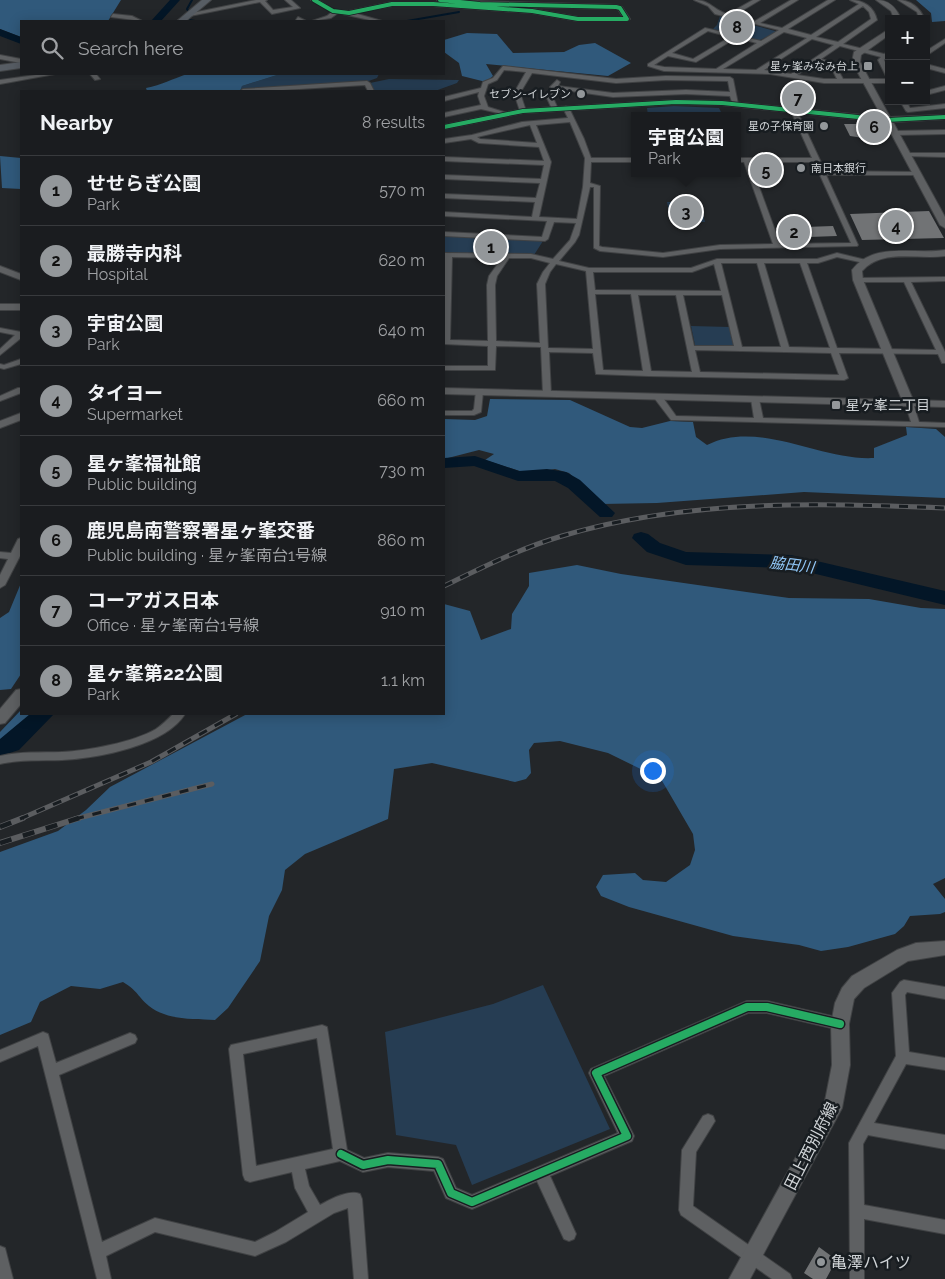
<!DOCTYPE html>
<html lang="en">
<head>
<meta charset="utf-8">
<style>
	:root { --surface:#1a1c1f; --page:#232528; --text:#f1f3f6; --muted:#9fa1a4; --line:#383a3d; --accent:#93979a }
	body { margin:0; font-family:Raleway,"Noto Sans JP",sans-serif; background:var(--page); color:var(--text) }
	.controls { position:absolute; right:15px; top:15px; display:grid; overflow:hidden; border-radius:0px; box-shadow:0 2px 12px #0003 }
	.controls button { width:45px; height:45px; display:grid; place-items:center; padding:0; border:0; border-bottom:1px solid var(--line); background:var(--surface); color:var(--text); font:25px sans-serif }
	.you { position:absolute; left:652px; top:770px; width:18px; height:18px; margin:-12px; border:4px solid #fff; border-radius:50%; background:#1a73e8; box-shadow:0 0 0 8px #1a73e833 }
	.badge { display:grid; place-items:center; width:32px; height:32px; border-radius:50%; background:var(--accent); color:#111; font-size:16px; font-weight:700 }
	.pin { position:absolute; translate:-50% -50%; border:2px solid #fff; box-shadow:0 1px 5px #0006 }
	.popup { position:absolute; left:631px; top:112px; width:110px; height:65px; box-sizing:border-box; display:grid; place-content:center; border-radius:0px; background:var(--surface); filter:drop-shadow(0 1px 4px #0005); font-size:16px; white-space:nowrap; color:var(--muted) }
	.popup b { font-size:19px; color:var(--text) }
	.popup::after { content:''; position:absolute; left:50%; top:100%; margin-left:-10px; border:10px solid transparent; border-top-color:var(--surface) }
	.list { margin:0; padding:0; list-style:none }
	h2 { display:flex; justify-content:space-between; align-items:center; height:65px; margin:0; padding:0 20px; font-size:21px }
	h2 small { font-size:16px; font-weight:400; color:var(--muted) }
	.list li { display:grid; grid-template-columns:32px 1fr auto; gap:15px; align-items:center; box-sizing:border-box; height:70px; padding:0 20px; border-top:1px solid var(--line) }
	.list b { display:block; font-size:19px; white-space:nowrap }
	.list p { margin:0; font-size:16px; white-space:nowrap; color:var(--muted) }
	.list em { font-size:16px; font-style:normal; color:var(--muted) }
	.icon { flex:none; width:28px; height:28px; fill:none; stroke:currentColor; stroke-width:2; stroke-linecap:round; stroke-linejoin:round }
	.map { position:relative; flex:none; width:945px; height:1279px; overflow:hidden }
	.search { position:absolute; background:var(--surface); box-shadow:0 2px 12px #0003; left:20px; top:20px; width:425px; height:55px; display:flex; align-items:center; gap:12px; box-sizing:border-box; padding:0 18px; border-radius:0px; color:var(--muted); font-size:19px }
	.panel { position:absolute; background:var(--surface); box-shadow:0 2px 12px #0003; left:20px; top:90px; width:425px; height:625px; border-radius:0px }
	.map>svg:first-child { display:block }
</style>
</head>
<body>
<div class="map">
<svg width="945" height="1279" viewBox="0 0 945 1279">
	<rect width="100%" height="100%" fill="#232629"/>
	<path fill="#263d53" d="M720 16 775 31 777 32 758 41 713 29 717 25Z
		M379 74 377 78 366 82 240 90 242 86 277 75Z
		M389 79 459 80 457 83 435 91H374L370 83Z
		M674 106 719 108 723 116H648L647 108Z
		M667 202H700L705 222H671Z
		M444 236 543 241 534 255 444 253Z
		M691 326 730 327 735 345 733 347 695 345Z
		M543 985 610 1129 472 1185 456 1145 396 1135 385 1032 493 1004Z"/>
	<path fill="#30597b" d="M0 0H121L108 21H21V37L0 29Z
		M916 0H945V21L932 22 931 13Z
		M467 33 497 34 513 53 564 52 579 45 595 43 631 63 608 76 486 64 493 76 486 82 462 76 459 63 444 52V40Z
		M187 74H309L277 75 242 86 240 91H147L146 88C162 85 172 79 187 74Z
		M0 156 21 158V189L2 188Z
		M490 399 570 400 630 427 642 428 670 421 693 422 696 437 707 445C759 419 820 461 874 458V448L907 435 906 427 936 429 945 437V498L804 492 657 503 601 504 569 473 555 469 526 473 485 460 494 454 479 450 444 459V419L475 420 487 416Z
		M577 565 621 574 789 598 869 599 921 608 945 609V878L933 884 945 899V912L940 914 910 916 904 926 895 934 848 947 821 951 799 945 733 936 629 907 601 896 596 887 603 875 635 873 643 880 666 882 690 865 695 850 693 834 661 779 608 753 560 741 534 743 529 750 531 773 526 779 515 782 432 763 394 769 388 819 305 854 285 870 282 890 269 916 260 961 228 1008 215 1020C194 1019 166 1020 149 1006 138 997 138 991 123 982L100 989 71 986 40 1002 31 1022 0 1035V852L58 831 86 810 110 787 247 714H444V604L470 611 481 640 511 629 512 614 529 586V573Z
		M21 583V674L11 689 0 690V618L9 612Z
		M21 710V714H44L24 735 0 739V732Z"/>
	<g fill="none" stroke-linecap="round" stroke-linejoin="round">
		<path stroke="#031627" stroke-width="2" d="M189 12 187 9 192 0
			M189 20 195 21
			M407 21 459 12"/>
		<path fill="#031627" fill-rule="evenodd" d="M170 0H180L161 21H151Z
			M0 29 21 37V44L0 36Z
			M475 456 519 471 547 469 566 472 580 480 615 513 612 517H600L568 488 555 481H518L474 466 444 468V458Z
			M641 532 648 534 660 543 686 552 791 555 945 591V605L791 568 686 565 647 552 632 538 634 534Z
			M30 714H54L19 750 0 756V739Z"/>
	</g>
	<path fill="#717375" d="M844 124H877L884 141 850 136Z
		M756 164H771L775 175H760Z
		M929 211 944 238 862 240 850 214Z
		M833 226 837 236 781 238 776 228Z
		M819 1247 834 1258 830 1266 832 1268 826 1279H813L804 1273Z"/>
	<g fill="none" stroke-linecap="round" stroke-linejoin="round">
		<g stroke="#404244" stroke-width="2">
			<path id="minor" d="M256 0H267L265 1 273 10 293 7 285 0H291L300 8 272 14 260 2 190 16 187 14Z
				M311 0H318L334 10 349 11 392 2H433L532 9 578 17H623L618 9H616L480 6 437 0 616 5 622 7 630 19 627 21H578L532 13 433 6H392L354 13 382 21H374L338 13 331 18 312 21 327 16 332 12Z
				M694 0C711 0 714 11 728 14L753 0H760L733 16 755 21 791 0H798L760 23 782 28 828 0H835L788 29 811 35 859 4 850 0C864 0 874 7 877 20L843 44 884 54 889 52V59L886 58 884 60 889 70V78L886 76 878 60 881 57 840 46 821 59 834 63 843 79H889V83H824L770 74 664 71 648 66V64L705 28 761 41 779 30 715 14 708 6ZM863 6 869 12 871 19 838 42 816 37ZM708 31 730 37 693 59 672 53ZM784 32 807 38 756 70 723 69ZM736 38 757 43 716 69 664 67 654 65 668 56 696 62ZM812 39 834 45 791 74 764 70ZM818 61 830 65 837 79H824L797 75Z
				M898 0C910 0 921 8 924 19H919L917 12Z
				M113 14 132 16 142 21 111 17Z
				M298 17 306 21 296 20Z
				M945 39V43L926 56V51Z
				M0 55 21 59V63L0 59Z
				M926 64 945 69V73L926 68Z
				M503 66 616 79 666 76 730 77 733 79 738 104 733 105 730 96 686 94 613 97 557 89 553 98 558 109 555 111 552 109 547 98 551 88 550 87 557 80 560 82 558 86 613 93 686 90 730 92 728 81 666 80 616 83 532 73 520 93 526 111 523 113 520 111 514 93 526 72 504 70 497 80 488 84 484 96 488 107 507 113V115L481 109 444 117V113L481 105 478 96 479 92 444 101V97L481 88 483 82 493 78Z
				M43 74H55L0 84V80Z
				M90 74H96L100 79 95 80Z
				M367 81 370 83 374 91H368L365 85 266 91H240L243 89Z
				M945 86V90L926 95V91Z
				M900 101H906L910 108 945 104V108L908 112 906 111Z
				M566 106 569 108 584 139 591 158H635V162H591L590 183 600 186 599 246 602 247 663 253 720 245 773 244 744 162H737V158H812L791 111 794 109 797 111 825 171 918 172V174L916 175H826L858 245 857 246 720 249 663 257 600 251 594 248V187H590L579 235 575 242 559 261 589 268H691L717 259H817L837 253 866 260V262L864 263 837 257 818 263H807L837 348 936 350 904 282H858L854 280 858 278 945 277V281L911 282 945 352V363H942L938 354 839 353 848 378 844 380 648 376 596 374 593 353 549 352 551 394 547 396 543 394 541 347 496 346 495 370H444V366H488V346L444 344 445 257H444V253L531 254 553 259 570 240 576 223 554 222 548 239 545 241 444 236V232L542 237 547 221 444 216V212L532 217 535 202 444 198V194L536 198 540 183 444 179V175L541 179 544 165 444 161V157L544 161 539 147 479 143 471 139 444 143V139L472 135 522 122 568 118 563 108ZM570 122 585 158 583 187 577 219 539 217 551 162 536 125ZM530 125 537 143 480 139 477 137ZM750 162H814L851 243 780 244ZM452 257 502 258 489 276 487 285 488 341 450 340ZM509 258H531L550 263 543 272 537 284 540 343 496 341 495 285 497 276ZM721 263H757L781 347H742ZM764 263H800L830 348 789 347ZM556 264 586 271 593 349 548 348 545 284 550 272ZM714 264 721 291 595 290 593 272H692ZM595 294H631L643 371 603 370ZM638 295H676L692 372 651 371ZM683 295H722L734 346H694ZM695 350 831 353 839 375 700 372Z
				M945 130V134L895 135 892 133 895 131Z
				M907 153H945V157L905 156V154Z
				M0 328 21 332V338L0 355V349L15 335 0 332Z
				M21 359V364L4 369 0 368V364L4 365Z
				M18 388H21V393L0 401V396Z
				M476 390H479L483 392 481 412 474 415H444V411H472L474 409Z
				M655 395H661L676 416 754 418 751 399 755 397 759 399 763 418 911 422 905 403 909 401 913 403 919 422 945 423V427L674 420H671L655 399Z
				M21 538 20 556 5 585 0 588V575L8 559 0 558V552L11 553 18 539Z
				M173 714H185C165 746 98 758 62 760 41 761 21 759 0 764V756C21 751 41 753 62 752 87 751 134 742 156 729 162 725 168 719 173 714Z
				M904 980 945 987V999L907 992 905 995 909 1052 945 1058V1070L906 1064 874 1123 945 1135V1149L868 1135 863 1144 864 1205 945 1220V1234L864 1219V1279H850L849 1143 896 1056 892 993 900 982Z
				M747 1001H767L840 1018 845 1020 847 1024 845 1028 840 1030 767 1013H748L604 1076 634 1136 632 1141 550 1176 576 1234 574 1239 569 1241 564 1239 537 1181 472 1209 446 1198 434 1171 388 1167 363 1172 340 1161 305 1169 309 1186 320 1205C331 1199 349 1189 360 1194L362 1199 368 1279H354L348 1208 334 1213 286 1242 255 1256 155 1232 106 1256 111 1279H97L38 1046 0 1062V1050L43 1032 48 1034 56 1063 130 1033 135 1035 137 1039 135 1043 59 1075 102 1242 155 1218 255 1242 275 1232 308 1212 295 1188 292 1172 250 1182 245 1180 243 1175 229 1049 231 1045 322 1025 327 1027 347 1150 364 1158 388 1153 438 1157 443 1159 456 1188 472 1195 618 1133 589 1073 591 1069ZM317 1038 333 1149 256 1166 243 1054Z
				M708 1114 713 1116 715 1121 696 1152 693 1206 790 1274 792 1279H772L681 1215 679 1210 682 1150 703 1116Z
				M0 1246 5 1248 13 1279H0Z"/>
		</g>
		<g stroke="#404244" stroke-width="2">
			<path id="tertiary" d="M876 0C889 0 896 7 901 19H894L891 11Z
				M889 29V35L861 55 860 62 890 117 945 115V119L893 122 945 217V228L940 225 885 122 722 105 676 104 523 113 444 129V125L523 109 676 100 722 101 882 117 852 62 854 52Z
				M945 250V256C917 260 883 248 862 271L863 280 913 400 945 401V407L444 394V388L902 400 853 280 852 270C874 241 914 255 945 250Z
				M0 266 21 274V280L0 272Z
				M0 304H21V310H0Z
				M21 413V420L0 428V421Z
				M21 689V704L5 723 0 724V709L16 690Z
				M945 941V955L908 961 864 988 854 999 849 1024 850 1065 842 1108 750 1279H729L824 1106 832 1065 831 1024 835 1003 842 988 852 976 897 950 916 943Z"/>
		</g>
		<g stroke="#404244" stroke-width="2">
			<path id="primary" d="M202 0H211L186 21H177Z
				M21 62V68L0 71V65Z"/>
		</g>
		<use href="#minor" fill="#5e6062" fill-rule="evenodd"/>
		<use href="#tertiary" fill="#5e6062" fill-rule="evenodd"/>
		<use href="#primary" fill="#575d64" fill-rule="evenodd"/>
		<g stroke="#5b5d60" stroke-width="5">
			<path id="rail-far1" d="M444 586C483 567 521 548 562 536 686 499 818 503 945 508
				M20 819 151 762 236 714
				M75 819 212 784"/>
		</g>
		<g stroke="#5b5d60" stroke-width="6">
			<path id="rail" d="M0 827 23 818
				M0 843 79 818"/>
		</g>
		<use href="#rail-far1" stroke="#181d21" stroke-width="3" stroke-dasharray="9" stroke-linecap="butt"/>
		<use href="#rail" stroke="#181d21" stroke-width="4.5" stroke-dasharray="12" stroke-linecap="butt"/>
		<g stroke="#181d21" stroke-width="5.5">
			<path id="cycleway-far1" d="M314 0 333 11 349 13 392 4H433L532 11 578 19H627L620 8 616 7 480 4 440 0
				M444 127 523 111 676 102 722 103 887 120 945 117"/>
		</g>
		<g stroke="#181d21" stroke-width="11">
			<path id="cycleway" d="M341 1154 363 1165 388 1160 438 1164 451 1193 472 1202 627 1136 596 1073 747 1007H767L840 1024"/>
		</g>
		<use href="#cycleway-far1" stroke="#26ab63" stroke-width="4"/>
		<use href="#cycleway" stroke="#26ab63" stroke-width="8"/>
	</g>
	<g fill="#93979a" stroke="#181d21" stroke-width="2">
		<rect x="863" y="61" width="10" height="10" rx="2.5"/>
		<circle cx="581" cy="94" r="5"/>
		<circle cx="824" cy="126" r="5"/>
		<circle cx="801" cy="168" r="5"/>
		<rect x="831" y="400" width="10" height="10" rx="2.5"/>
		<circle cx="821" cy="1262" r="5"/>
	</g>
	<g text-anchor="middle" dominant-baseline="central" stroke-width="5" stroke-linejoin="round" paint-order="stroke">
		<g font-size="11" fill="#d0d4d7" stroke="#181d21" text-anchor="end">
			<text x="858" y="66">星ヶ峯みなみ台上</text>
			<text x="571" y="94">セブン-イレブン</text>
			<text x="814" y="126">星の子保育園</text>
			<text x="811" y="168" text-anchor="start">南日本銀行</text>
		</g>
		<g font-size="14" fill="#d0d4d7" stroke="#181d21" text-anchor="start">
			<text x="846" y="405">星ヶ峯二丁目</text>
		</g>
		<g font-size="15" font-style="italic" fill="#91c7f8" stroke="#181d21">
			<text transform="translate(792 565) rotate(7)">脇田川</text>
		</g>
		<g font-size="16" fill="#d0d4d7" stroke="#181d21">
			<text transform="translate(811 1146) rotate(-63)">田上西別府線</text>
		</g>
		<g font-size="16" fill="#d0d4d7" stroke="#181d21" text-anchor="start">
			<text x="831" y="1262">亀澤ハイツ</text>
		</g>
	</g>
</svg>
<div class="controls">
<button>+</button>
<button>−</button>
</div>
<div class="you"></div>
<div class="pin badge" style="left:491px;top:247px">1</div>
<div class="pin badge" style="left:794px;top:232px">2</div>
<div class="pin badge" style="left:686px;top:212px">3</div>
<div class="popup"><b>宇宙公園</b>Park</div>
<div class="pin badge" style="left:896px;top:226px">4</div>
<div class="pin badge" style="left:766px;top:170px">5</div>
<div class="pin badge" style="left:874px;top:127px">6</div>
<div class="pin badge" style="left:798px;top:98px">7</div>
<div class="pin badge" style="left:737px;top:27px">8</div>
<div class="search"><svg class="icon" aria-label="search" viewBox="0 0 24 24"><circle cx="10" cy="10" r="6"/><path d="M15 15l6 6"/></svg>Search here</div>
<section class="panel">
<h2>Nearby<small>8 results</small></h2>
<ul class="list">
<li><span class="badge">1</span><div><b>せせらぎ公園</b><p>Park</p></div><em>570 m</em></li>
<li><span class="badge">2</span><div><b>最勝寺内科</b><p>Hospital</p></div><em>620 m</em></li>
<li><span class="badge">3</span><div><b>宇宙公園</b><p>Park</p></div><em>640 m</em></li>
<li><span class="badge">4</span><div><b>タイヨー</b><p>Supermarket</p></div><em>660 m</em></li>
<li><span class="badge">5</span><div><b>星ヶ峯福祉館</b><p>Public building</p></div><em>730 m</em></li>
<li><span class="badge">6</span><div><b>鹿児島南警察署星ヶ峯交番</b><p>Public building · 星ヶ峯南台1号線</p></div><em>860 m</em></li>
<li><span class="badge">7</span><div><b>コーアガス日本</b><p>Office · 星ヶ峯南台1号線</p></div><em>910 m</em></li>
<li><span class="badge">8</span><div><b>星ヶ峯第22公園</b><p>Park</p></div><em>1.1 km</em></li>
</ul>
</section>
</div>
</body>
</html>
